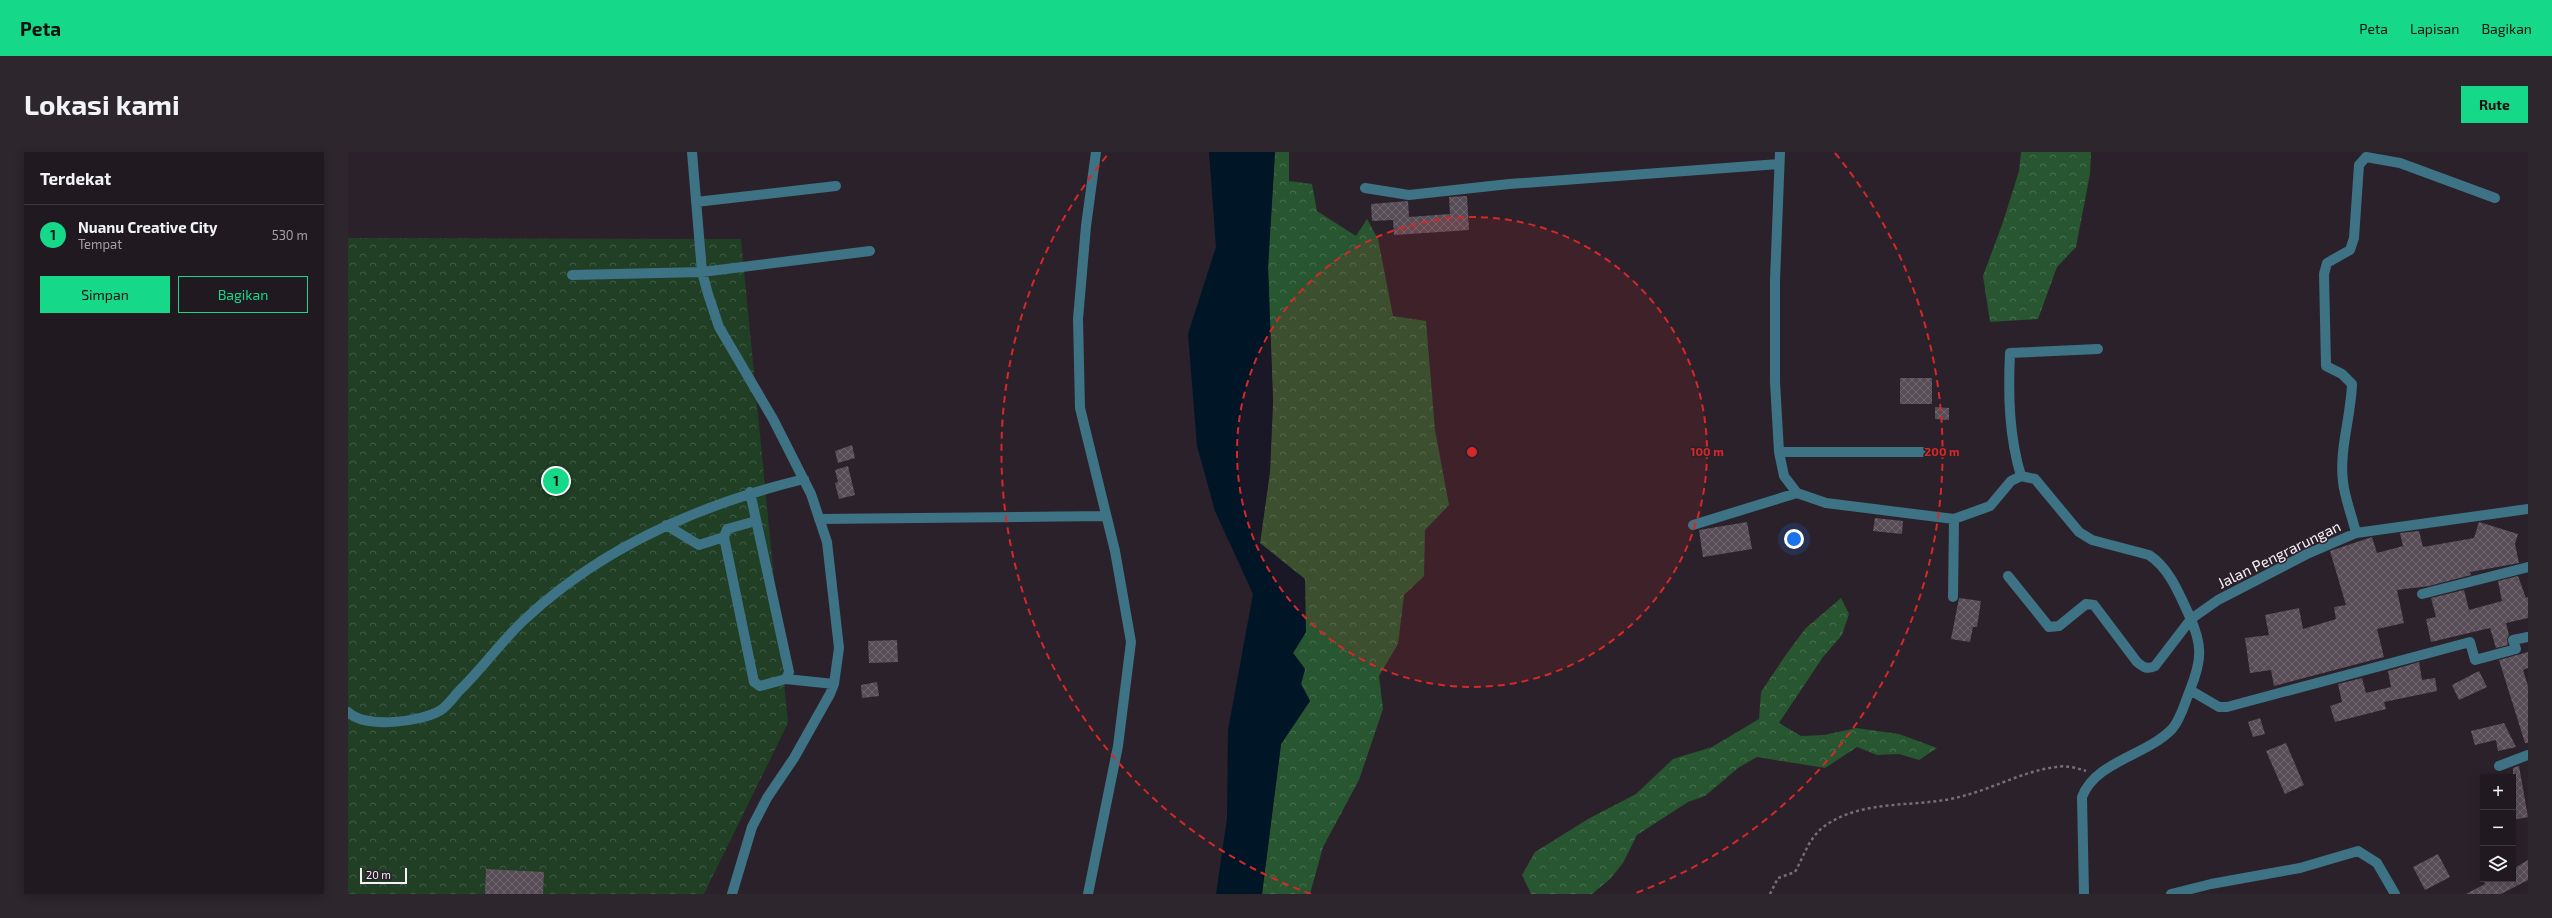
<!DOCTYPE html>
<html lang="id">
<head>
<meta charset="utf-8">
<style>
	:root { --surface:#201920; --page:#2d262d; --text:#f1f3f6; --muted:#a2a0a5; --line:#3d383e; --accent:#15d989 }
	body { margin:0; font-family:"Exo 2",sans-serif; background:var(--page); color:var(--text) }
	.controls { position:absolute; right:12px; bottom:12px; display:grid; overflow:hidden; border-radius:0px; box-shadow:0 2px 10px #0003 }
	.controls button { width:36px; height:36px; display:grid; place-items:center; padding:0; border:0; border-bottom:1px solid var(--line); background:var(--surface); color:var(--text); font:20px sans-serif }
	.scale { position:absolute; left:12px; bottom:10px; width:47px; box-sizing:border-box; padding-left:4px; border:2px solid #f7f0f7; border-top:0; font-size:11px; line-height:14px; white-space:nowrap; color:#f7f0f7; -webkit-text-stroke:3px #2b212a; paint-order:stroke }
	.you { position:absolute; left:1446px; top:387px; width:14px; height:14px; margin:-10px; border:3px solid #fff; border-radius:50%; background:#1a73e8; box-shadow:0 0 0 6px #1a73e833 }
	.badge { display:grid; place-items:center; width:26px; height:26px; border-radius:50%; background:var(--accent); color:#111; font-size:13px; font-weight:700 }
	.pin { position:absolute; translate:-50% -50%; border:2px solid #fff; box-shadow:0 1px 4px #0006 }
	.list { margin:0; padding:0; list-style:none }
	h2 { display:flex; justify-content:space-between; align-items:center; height:52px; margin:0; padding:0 16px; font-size:17px }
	h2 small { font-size:13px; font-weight:400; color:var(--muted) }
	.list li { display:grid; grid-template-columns:26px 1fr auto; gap:12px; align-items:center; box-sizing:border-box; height:60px; padding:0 16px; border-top:1px solid var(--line) }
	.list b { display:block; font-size:15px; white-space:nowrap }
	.list p { margin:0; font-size:13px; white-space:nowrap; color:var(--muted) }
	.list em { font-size:13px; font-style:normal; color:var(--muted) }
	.actions { display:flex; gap:8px; padding:12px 16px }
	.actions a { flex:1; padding:9px 0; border:1px solid var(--accent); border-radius:0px; text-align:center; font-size:14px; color:var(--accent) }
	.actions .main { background:var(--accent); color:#111 }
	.icon { flex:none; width:22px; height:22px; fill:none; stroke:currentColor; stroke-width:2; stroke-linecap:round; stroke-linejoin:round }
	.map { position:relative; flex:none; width:2180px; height:742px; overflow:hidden; border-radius:0px }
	header { display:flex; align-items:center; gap:24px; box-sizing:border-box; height:56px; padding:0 20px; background:var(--accent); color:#111 }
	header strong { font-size:19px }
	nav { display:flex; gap:22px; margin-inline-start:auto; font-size:14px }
	.intro { display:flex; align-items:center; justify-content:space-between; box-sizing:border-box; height:96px; padding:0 24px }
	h1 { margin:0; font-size:28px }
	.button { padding:10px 18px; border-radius:0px; background:var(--accent); color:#111; font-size:14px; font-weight:700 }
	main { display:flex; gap:24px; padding:0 24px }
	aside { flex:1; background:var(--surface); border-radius:0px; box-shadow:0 2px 10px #0003 }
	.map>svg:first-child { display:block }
</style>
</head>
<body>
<header>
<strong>Peta</strong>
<nav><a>Peta</a><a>Lapisan</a><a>Bagikan</a></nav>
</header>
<div class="intro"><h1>Lokasi kami</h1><a class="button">Rute</a></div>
<main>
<aside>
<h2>Terdekat<small></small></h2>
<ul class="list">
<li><span class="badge">1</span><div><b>Nuanu Creative City</b><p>Tempat</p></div><em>530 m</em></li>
</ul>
<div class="actions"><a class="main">Simpan</a><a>Bagikan</a></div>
</aside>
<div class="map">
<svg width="2180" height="742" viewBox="0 0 2180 742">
	<defs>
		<pattern id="forest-crowns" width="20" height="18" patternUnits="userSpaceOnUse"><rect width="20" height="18" fill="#275630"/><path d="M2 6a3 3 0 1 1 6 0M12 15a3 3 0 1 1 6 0" fill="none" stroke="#476f4f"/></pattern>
		<pattern id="park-crowns" width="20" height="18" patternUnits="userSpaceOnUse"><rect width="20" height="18" fill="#203f25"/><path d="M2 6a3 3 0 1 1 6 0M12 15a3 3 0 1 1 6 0" fill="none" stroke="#415b45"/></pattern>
		<pattern id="building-cross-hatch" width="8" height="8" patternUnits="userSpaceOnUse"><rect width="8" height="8" fill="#584d57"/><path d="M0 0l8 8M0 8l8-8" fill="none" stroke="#716770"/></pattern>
	</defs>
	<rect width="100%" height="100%" fill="#2b212a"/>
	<path fill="url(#forest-crowns)" d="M927 0H941V29L964 32 969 59 1008 84 1019 67 1030 87 1045 164 1078 169 1087 278 1101 353 1077 378 1076 424 1056 443 1050 492 1031 524 1035 557 1011 628 975 695 962 742H914L933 592 962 549 953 532 957 517 945 501 958 480 912 391 922 319 925 249 920 115Z
		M1673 0H1743L1742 22 1728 95 1709 115 1690 167 1642 170 1635 124 1655 70 1671 19Z
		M1493 446 1501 462 1494 483 1475 505 1431 571 1453 584 1476 583 1508 576 1551 582 1589 596 1571 608 1551 602 1529 603 1509 595 1477 616 1409 605 1390 616 1357 644 1340 650 1289 683 1275 711 1262 727 1244 742H1183L1174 723 1187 700 1240 667 1288 642 1325 607 1364 595 1411 567 1413 540 1437 504 1457 477Z"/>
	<path fill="url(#park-crowns)" d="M0 86 393 87 440 571 356 742H0Z"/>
	<path fill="#001526" d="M861 0H927L920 115 925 249 922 319 912 391 957 427 958 480 945 501 957 517 953 532 962 549 933 592 914 742H868L879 667 880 578 905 442 867 359 849 294 840 182 868 95Z"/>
	<path fill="url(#building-cross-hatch)" d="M1119 44 1121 78 1046 83 1045 68 1024 69 1023 52 1060 49 1061 65 1102 62 1101 45Z
		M1552 226H1584V252H1552Z
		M1587 255 1601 256V268L1587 267Z
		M504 293 507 306 490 311 487 299Z
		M500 314 507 343 491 347 487 331 490 330 487 318Z
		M1527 366 1555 369 1554 382 1525 379Z
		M1399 370 1404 397 1355 405 1351 378Z
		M2131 370 2170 382 2167 392 2171 411 2122 420 2123 423 2081 434 2049 438 2056 471 2029 477 2036 505 1926 534 1923 518 1902 521 1897 486 1921 483 1917 463 1951 456 1955 477 1988 467 1986 455 1998 453 1982 399 2024 385 2029 401 2055 394 2052 381 2071 379 2075 395 2126 386Z
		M2170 424 2178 446 2180 445V466L2158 471 2161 483 2159 487 2160 493 2148 496 2142 476 2083 490 2078 467 2088 465 2083 446 2116 438 2121 458 2154 449 2150 429Z
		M1611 446 1633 449 1629 475H1625L1622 490 1603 487Z
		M549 488 550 510 521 511 520 489Z
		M2180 500V516L2175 518 2180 534V591H2177L2151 508Z
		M2071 510 2074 528 2087 526 2089 539 2036 550 2038 557 1987 570 1982 554 1994 550 1990 532 2014 526 2018 541 2043 535 2040 519Z
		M2131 519 2139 535 2111 548 2104 533Z
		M529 530 531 544 514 546 513 533Z
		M1912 566 1917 582 1905 585 1900 570Z
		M2156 571 2168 595 2150 599 2148 588 2127 593 2123 579Z
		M1938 591 1956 633 1937 642 1918 599Z
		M2171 614 2180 665 2165 668V616Z
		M2090 702 2102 725 2077 738 2065 715Z
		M2180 708V728L2153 742H2118L2137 732 2134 727H2165V717Z
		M138 717 196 720 195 742H137Z"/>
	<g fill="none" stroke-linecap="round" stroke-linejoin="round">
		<path stroke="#766d75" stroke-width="2.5" stroke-dasharray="3 3" stroke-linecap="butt" d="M1422 742 1430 726 1447 720C1456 704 1460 688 1474 676 1514 645 1570 657 1615 644 1646 636 1676 619 1708 615 1718 613 1729 616 1738 619"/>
		<path stroke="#3e7386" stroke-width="10" d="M344 0 354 120 360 142 371 175 425 267 463 342 479 390 491 496 486 532 482 542 446 606 419 646 404 675 384 742
			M1432 0 1427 128V230L1431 300 1436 324 1449 341
			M1017 36 1061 43 1161 32 1431 12
			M348 50 488 34
			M224 123 354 120 522 99
			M1431 300H1577
			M1673 324C1661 284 1660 243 1662 201L1750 197
			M402 340 441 520 438 527 412 534 406 530 376 385 379 377 408 369
			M471 367 758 364
			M318 373 351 393 376 385
			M1345 373 1449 341 1478 351 1606 367 1642 354 1663 329 1673 324 1687 327 1731 380 1744 388 1801 403C1821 416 1831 441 1841 463 1855 493 1854 508 1842 538 1837 550 1833 567 1824 577 1798 604 1748 609 1734 645L1736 742
			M2008 381C2004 364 1997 347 1995 330 1991 297 2003 265 2004 232L1994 222 1978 214 1976 122 1979 111 2002 98 2006 86 2011 13 2018 5 2052 11 2147 46
			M1660 424 1701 475 1711 474 1738 452 1746 453 1789 510C1795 515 1799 518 1807 514L1843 467 1870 448 1959 402 2008 381 2180 357
			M2074 442 2180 415
			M1605 445 1606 367
			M438 527 486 532
			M1842 538 1871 555H1879L2122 490 2127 508 2168 497 2165 488 2180 485
			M0 560C17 577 74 570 93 558 99 554 105 546 110 540 133 518 152 491 175 469 253 395 353 352 456 327
			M2151 614 2180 603
			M740 742 770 594 783 490 767 399 732 256 730 167 738 74 748 0
			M1823 742 1863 732 1952 716 2010 699 2029 711 2047 742"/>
	</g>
	<circle cx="1124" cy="300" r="235" fill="#d62828" fill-opacity=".12"/>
	<g fill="none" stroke="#d62828" stroke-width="2" stroke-dasharray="7 5">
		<circle cx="1124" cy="300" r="235"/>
		<path d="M963 742A470 470 0 0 1 761 1M1487 1A470 470 0 0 1 1285 742"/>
	</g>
	<g text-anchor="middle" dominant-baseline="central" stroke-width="3" stroke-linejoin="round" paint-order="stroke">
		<g font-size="15" fill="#f7f0f7" stroke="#2b212a">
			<text transform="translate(1931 402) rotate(-26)">Jalan Pengrarungan</text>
		</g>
	</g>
	<circle cx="1124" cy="300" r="6" fill="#d62828" stroke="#2b212a" stroke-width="2"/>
	<g font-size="12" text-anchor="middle" font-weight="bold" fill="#d62828" stroke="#2b212a" stroke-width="3" stroke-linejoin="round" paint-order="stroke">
		<text x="1359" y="304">100 m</text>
		<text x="1594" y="304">200 m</text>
	</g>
</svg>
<div class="controls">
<button>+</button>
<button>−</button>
<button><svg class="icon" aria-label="layers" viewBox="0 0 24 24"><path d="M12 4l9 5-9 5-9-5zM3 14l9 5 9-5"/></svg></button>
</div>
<div class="scale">20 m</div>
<div class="you"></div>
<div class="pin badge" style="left:208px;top:329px">1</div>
</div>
</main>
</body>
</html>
